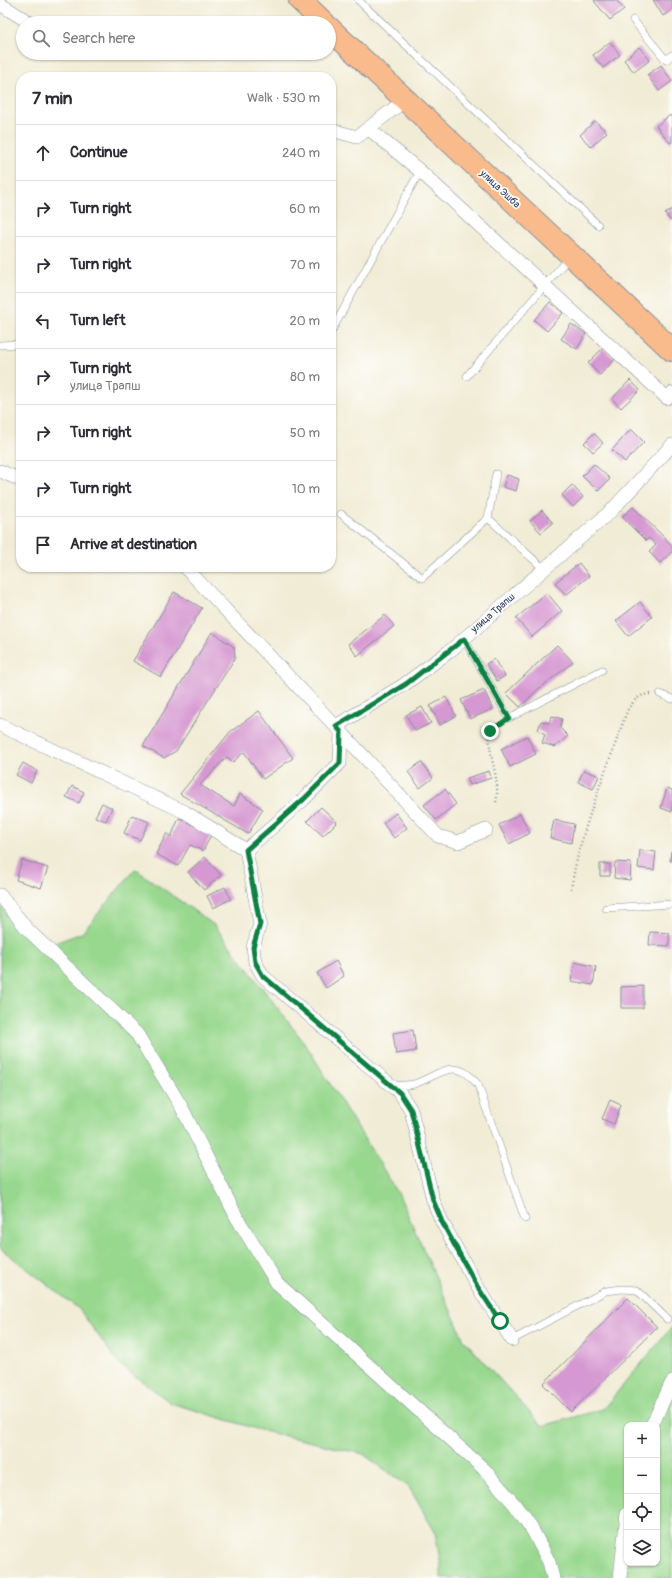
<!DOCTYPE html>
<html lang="en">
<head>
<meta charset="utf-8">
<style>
	:root { --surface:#fff; --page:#f7f7f7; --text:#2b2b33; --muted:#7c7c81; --line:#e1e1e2 }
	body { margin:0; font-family:Pangolin,sans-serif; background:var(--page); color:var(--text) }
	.controls { position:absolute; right:12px; bottom:12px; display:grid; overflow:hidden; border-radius:8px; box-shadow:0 1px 3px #0004 }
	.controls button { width:36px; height:36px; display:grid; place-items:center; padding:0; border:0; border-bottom:1px solid var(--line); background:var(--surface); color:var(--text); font:20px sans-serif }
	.stop { position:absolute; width:12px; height:12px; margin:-9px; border:3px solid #0b8043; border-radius:50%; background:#fff }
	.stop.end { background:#0b8043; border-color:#fff; box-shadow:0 1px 4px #0008 }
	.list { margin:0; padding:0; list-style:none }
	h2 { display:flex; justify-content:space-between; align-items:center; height:52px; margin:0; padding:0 16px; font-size:17px }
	h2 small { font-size:13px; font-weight:400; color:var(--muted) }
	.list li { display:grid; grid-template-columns:26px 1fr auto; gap:12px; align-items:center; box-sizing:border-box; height:56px; padding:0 16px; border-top:1px solid var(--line) }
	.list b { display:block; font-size:15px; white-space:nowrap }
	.list p { margin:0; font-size:13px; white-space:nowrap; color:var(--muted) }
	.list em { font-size:13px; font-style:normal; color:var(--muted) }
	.icon { flex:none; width:22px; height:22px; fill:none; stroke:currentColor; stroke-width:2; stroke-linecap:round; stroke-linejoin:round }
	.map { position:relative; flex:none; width:672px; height:1578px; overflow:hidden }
	.search { position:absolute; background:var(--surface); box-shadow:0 1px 3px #0004; left:16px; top:16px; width:320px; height:44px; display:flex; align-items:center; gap:10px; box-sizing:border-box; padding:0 14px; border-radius:22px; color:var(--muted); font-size:15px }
	.panel { position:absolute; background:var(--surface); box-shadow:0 1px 3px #0004; left:16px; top:72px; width:320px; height:500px; border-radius:16px }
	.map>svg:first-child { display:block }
</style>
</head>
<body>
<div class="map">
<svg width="672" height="1578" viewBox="0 0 672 1578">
	<rect width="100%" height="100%" fill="#fdfcf7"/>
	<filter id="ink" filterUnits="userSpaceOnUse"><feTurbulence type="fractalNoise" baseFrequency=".025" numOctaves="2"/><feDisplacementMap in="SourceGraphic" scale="8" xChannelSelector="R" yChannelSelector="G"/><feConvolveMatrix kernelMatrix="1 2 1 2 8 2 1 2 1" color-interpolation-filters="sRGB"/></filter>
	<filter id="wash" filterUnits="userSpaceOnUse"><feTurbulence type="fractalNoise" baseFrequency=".012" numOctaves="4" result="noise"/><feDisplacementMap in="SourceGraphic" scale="16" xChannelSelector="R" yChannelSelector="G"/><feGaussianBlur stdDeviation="0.9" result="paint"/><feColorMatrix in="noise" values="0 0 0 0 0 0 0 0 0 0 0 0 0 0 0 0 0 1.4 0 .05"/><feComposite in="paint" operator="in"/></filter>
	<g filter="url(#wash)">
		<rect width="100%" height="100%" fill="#f1ecd5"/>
		<path fill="#98d88e" stroke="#5a8476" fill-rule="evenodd" d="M135 869 214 925 306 1045 398 1193 464 1340 542 1426 603 1409 672 1327V1578H441V1566L435 1532 409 1487 363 1454 260 1430 171 1403 118 1363 79 1309 0 1248V906L38 949 82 933ZM627 1425H657V1563H627Z"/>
		<g id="blocks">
			<path fill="#d698d2" d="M595 0H616L624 9 610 20 594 1Z
				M653 0H672V10L663 16Z
				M610 42 620 55 603 68 593 55Z
				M639 47 650 60 634 72 624 60Z
				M661 65 672 81 659 91 647 75Z
				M670 115 672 119V142L670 143 656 126Z
				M595 121 607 132 591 147 580 135Z
				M672 209V222L665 214Z
				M550 302 563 313 547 331 534 320Z
				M571 324 586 334 577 349 561 339Z
				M603 348 615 359 600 375 588 363Z
				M630 380 640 390 621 408 612 399Z
				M631 429 644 442 625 462 612 450Z
				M594 433 603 443 593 452 584 443Z
				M594 464 610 479 598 491 582 476Z
				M507 475 519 479 516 491 503 487Z
				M572 485 583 497 573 507 562 495Z
				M633 507 672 545V552L660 563 649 552 656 545 649 538 646 541 622 517Z
				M542 510 553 523 541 533 530 521Z
				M579 563 589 576 566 595 555 583Z
				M174 592 202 608 161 677 133 661Z
				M547 593 562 611 532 637 516 618Z
				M640 602 652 617 628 636 616 621Z
				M385 615 394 626 357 656 348 644Z
				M212 632 234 647 235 658 176 751 164 758 143 746Z
				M557 645 573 662 536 691 520 707 506 693Z
				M494 659 505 676 497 681 486 664Z
				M484 690 493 709 470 719 461 700Z
				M446 697 456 716 440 725 430 706Z
				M422 707 431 723 415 731 406 715Z
				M259 711 293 758 263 779 244 752 233 762 227 757 200 785 234 806 240 794 263 809 248 834 180 794 230 732Z
				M552 716 562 719 560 728 568 736 555 747 542 743 545 734 538 730 541 721 549 723Z
				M527 736 536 754 510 767 501 749Z
				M421 762 433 778 420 788 408 772Z
				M23 763 37 771 31 783 16 775Z
				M584 770 599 776 593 789 578 782Z
				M489 771 491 778 470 785 467 778Z
				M72 786 84 792 79 803 66 797Z
				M667 788 672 790V812L661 808Z
				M445 789 456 804 436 820 424 805Z
				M102 803 112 808 106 821 95 817Z
				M321 807 337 822 323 836 307 821Z
				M396 813 407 828 394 838 383 823Z
				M520 814 530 833 509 844 499 825Z
				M132 815 149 822 140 840 124 833Z
				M179 818 212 833 203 851 190 845 178 866 156 854 167 833 171 837Z
				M554 820 574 824 571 843 550 838Z
				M640 850 656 852 654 870 638 868Z
				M671 851H672V861H670Z
				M205 857 221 875 204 890 188 872Z
				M22 860 48 868 41 888 16 880Z
				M615 862 631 863 630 880 614 878Z
				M600 864H610V876H600Z
				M225 887 231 899 213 908 207 896Z
				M650 932 669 933V946L649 945Z
				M336 961 344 976 326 988 317 973Z
				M575 962 596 967 593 985 571 981Z
				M643 986V1008H621V987Z
				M413 1030 416 1051 396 1054 393 1033Z
				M610 1100 621 1105 614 1124 602 1119Z
				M628 1298 657 1327 571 1412 543 1384Z"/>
		</g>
	</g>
	<g filter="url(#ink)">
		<use href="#blocks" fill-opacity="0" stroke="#868e9a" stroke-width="1"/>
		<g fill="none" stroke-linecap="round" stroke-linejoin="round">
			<g stroke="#868e9a" stroke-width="8">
				<path id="service" d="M358 0 598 225
					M633 20 666 60 672 55
					M331 332 420 171
					M0 345 21 344
					M467 376 570 256
					M341 514 422 578 488 518 496 474
					M488 518 544 569
					M464 639 509 718 602 670
					M660 694 672 699
					M606 908 672 904
					M392 1085C399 1085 406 1086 414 1084 441 1075 455 1055 478 1085L525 1219
					M512 1340 606 1291 622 1289 637 1290 667 1319"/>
			</g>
			<g stroke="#868e9a" stroke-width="14">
				<path id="minor" d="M0 4 30 23
					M369 129 420 171 667 398 672 393
					M331 130 357 137 405 100
					M0 471 21 480
					M185 567 341 732 340 763 304 799 246 850
					M0 725 185 812 246 850 260 924 253 947 255 962 263 976 400 1093 411 1110 433 1200 442 1222 477 1286 512 1340
					M336 726 405 684 451 650 611 511 672 445
					M341 732 438 836 458 842 486 830
					M0 895 27 929 137 1034 182 1108 237 1218 277 1283 485 1470 515 1505 533 1531 549 1562 553 1578
					M652 1425 672 1382
					M620 1578 627 1514"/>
			</g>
			<g stroke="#868e9a" stroke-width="24">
				<path id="trunk" d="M300 0 324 23
					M329 28 672 350"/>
			</g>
			<path stroke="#868e9a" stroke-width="2.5" stroke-dasharray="1 3" stroke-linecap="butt" d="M496 802C501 778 487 756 490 731L502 722
				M571 889C581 827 607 770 627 711 633 701 639 694 651 694"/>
			<use href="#service" stroke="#fff" stroke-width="7"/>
			<use href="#minor" stroke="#fff" stroke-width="13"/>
			<use href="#trunk" stroke="#fabb8c" stroke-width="22"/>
		</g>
	</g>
	<g fill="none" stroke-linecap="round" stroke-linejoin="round" filter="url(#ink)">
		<path stroke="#0b8043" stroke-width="5" d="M490 731 509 718 464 639 406 684 336 726 341 732 340 763 304 799 246 850 260 924 253 947 255 962 263 976 400 1093 411 1110 433 1200 442 1222 477 1286 500 1321"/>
	</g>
	<g text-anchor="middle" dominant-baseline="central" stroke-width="3.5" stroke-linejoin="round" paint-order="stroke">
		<g font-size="10" fill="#1b2f5e" stroke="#fdfcf7">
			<text transform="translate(500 189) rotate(43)">улица Эшба</text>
			<text transform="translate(493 613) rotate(-41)">улица Трапш</text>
		</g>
	</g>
</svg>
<div class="controls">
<button>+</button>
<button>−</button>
<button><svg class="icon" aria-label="locate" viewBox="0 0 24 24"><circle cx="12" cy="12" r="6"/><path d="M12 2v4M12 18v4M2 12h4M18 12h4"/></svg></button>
<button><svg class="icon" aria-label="layers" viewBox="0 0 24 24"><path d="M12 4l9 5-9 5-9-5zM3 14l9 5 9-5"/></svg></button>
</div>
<div class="stop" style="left:500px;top:1321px"></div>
<div class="stop end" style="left:490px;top:731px"></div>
<div class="search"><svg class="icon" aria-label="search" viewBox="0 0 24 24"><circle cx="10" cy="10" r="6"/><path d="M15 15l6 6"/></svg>Search here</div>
<section class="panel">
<h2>7 min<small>Walk · 530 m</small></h2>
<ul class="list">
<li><svg class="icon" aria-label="ahead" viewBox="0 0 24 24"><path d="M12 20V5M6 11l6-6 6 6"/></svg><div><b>Continue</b></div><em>240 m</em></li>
<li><svg class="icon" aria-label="right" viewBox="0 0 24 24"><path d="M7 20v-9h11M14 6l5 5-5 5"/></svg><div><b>Turn right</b></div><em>60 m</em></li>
<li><svg class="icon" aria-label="right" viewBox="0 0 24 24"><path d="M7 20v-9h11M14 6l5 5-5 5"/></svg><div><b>Turn right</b></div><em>70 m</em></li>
<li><svg class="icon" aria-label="left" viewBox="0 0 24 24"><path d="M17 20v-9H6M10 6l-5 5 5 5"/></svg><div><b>Turn left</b></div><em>20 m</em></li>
<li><svg class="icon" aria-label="right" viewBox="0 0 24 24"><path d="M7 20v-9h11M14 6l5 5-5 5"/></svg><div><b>Turn right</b><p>улица Трапш</p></div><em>80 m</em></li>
<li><svg class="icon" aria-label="right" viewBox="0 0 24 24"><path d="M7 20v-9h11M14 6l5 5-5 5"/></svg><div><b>Turn right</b></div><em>50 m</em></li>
<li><svg class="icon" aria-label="right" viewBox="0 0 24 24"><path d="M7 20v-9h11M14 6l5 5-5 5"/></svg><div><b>Turn right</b></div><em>10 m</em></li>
<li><svg class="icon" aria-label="arrive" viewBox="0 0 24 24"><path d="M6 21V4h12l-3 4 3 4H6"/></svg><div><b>Arrive at destination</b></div></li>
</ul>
</section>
</div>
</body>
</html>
